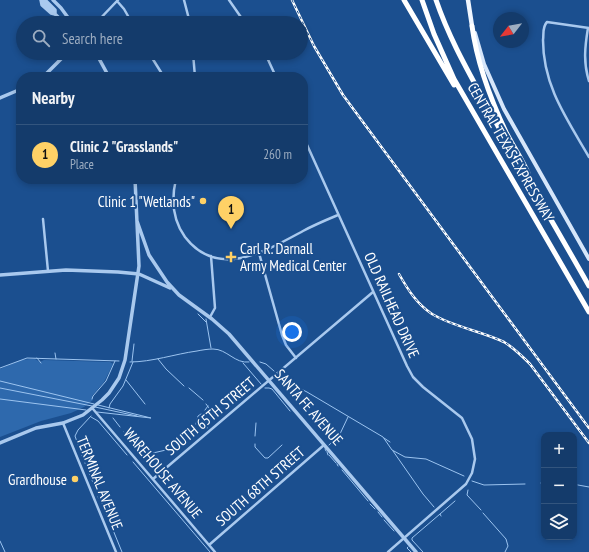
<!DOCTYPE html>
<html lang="en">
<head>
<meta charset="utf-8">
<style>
	:root { --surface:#143b6b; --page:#1d4271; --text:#f1f3f6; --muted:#9dadc1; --line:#33557e; --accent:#ffd166 }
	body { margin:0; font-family:"PT Sans Narrow",sans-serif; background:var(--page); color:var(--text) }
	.controls { position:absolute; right:12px; bottom:12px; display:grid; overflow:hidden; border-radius:8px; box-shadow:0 2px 6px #0003 }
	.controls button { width:36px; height:36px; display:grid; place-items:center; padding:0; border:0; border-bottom:1px solid var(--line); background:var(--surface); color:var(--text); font:20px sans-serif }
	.compass { position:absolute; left:493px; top:12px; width:36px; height:36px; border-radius:50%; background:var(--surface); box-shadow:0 2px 6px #0003; rotate:239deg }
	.you { position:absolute; left:292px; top:332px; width:14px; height:14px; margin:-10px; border:3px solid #fff; border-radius:50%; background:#1a73e8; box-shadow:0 0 0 6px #1a73e833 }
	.badge { display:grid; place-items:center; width:26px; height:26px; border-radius:50%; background:var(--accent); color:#111; font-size:13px; font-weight:700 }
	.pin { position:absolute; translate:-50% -33px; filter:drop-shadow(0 1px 2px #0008) }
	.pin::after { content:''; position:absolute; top:21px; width:14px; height:12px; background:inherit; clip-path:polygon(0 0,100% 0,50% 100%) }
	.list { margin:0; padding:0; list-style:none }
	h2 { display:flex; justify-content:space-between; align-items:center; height:52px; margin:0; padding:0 16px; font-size:17px }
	h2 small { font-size:13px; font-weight:400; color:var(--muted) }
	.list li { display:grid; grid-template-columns:26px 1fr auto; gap:12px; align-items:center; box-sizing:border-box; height:60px; padding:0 16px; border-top:1px solid var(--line) }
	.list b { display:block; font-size:15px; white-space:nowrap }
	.list p { margin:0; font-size:13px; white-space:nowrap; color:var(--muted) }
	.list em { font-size:13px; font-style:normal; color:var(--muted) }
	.icon { flex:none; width:22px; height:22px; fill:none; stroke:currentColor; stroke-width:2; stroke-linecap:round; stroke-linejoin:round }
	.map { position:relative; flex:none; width:589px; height:552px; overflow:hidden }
	.search { position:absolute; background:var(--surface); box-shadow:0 2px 6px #0003; left:16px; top:16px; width:292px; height:44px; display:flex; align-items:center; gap:10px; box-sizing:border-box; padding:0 14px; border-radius:22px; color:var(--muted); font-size:15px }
	.panel { position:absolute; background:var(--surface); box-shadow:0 2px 6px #0003; left:16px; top:72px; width:292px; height:112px; border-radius:16px }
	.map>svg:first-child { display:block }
</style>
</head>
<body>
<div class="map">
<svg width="589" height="552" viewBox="0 0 589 552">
	<rect width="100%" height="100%" fill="#1b4f8f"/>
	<path fill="#2e69ad" d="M30 359H35L40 362 44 360 110 362 113 364 104 382 92 396 93 400 84 407 71 413 41 421 0 437V369L21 360Z"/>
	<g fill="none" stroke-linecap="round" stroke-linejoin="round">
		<path stroke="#9cc4f0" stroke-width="1" d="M198 314 206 322
			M206 319 211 348
			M55 353 56 359
			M37 358 41 363
			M158 359 166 369 184 386
			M132 361 134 344
			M130 362C152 362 175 354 197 351 202 350 208 349 213 349 227 349 235 364 249 362
			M260 362 266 364 274 371
			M243 363 261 384
			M0 368 27 358 119 361
			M278 377 281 379 307 392 383 437 392 450 405 457 426 459 464 476
			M126 380 145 404
			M0 381 94 404
			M0 388 92 406
			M189 388 203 400
			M265 388H269L272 389 290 411
			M0 399 86 410
			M92 399 93 396 106 381 115 361
			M206 404 215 416 213 419
			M95 407 137 416
			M109 408 110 404 123 386 133 362
			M205 410 208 406
			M97 412 151 418 98 405
			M91 417 98 421 127 455
			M113 418 120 427
			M196 424 198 416 201 414
			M207 428V426L209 423
			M124 432 149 460
			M255 436 256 423
			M384 438 390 442
			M255 444V447L265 458H268L282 445
			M329 445 339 436 348 417
			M325 449 326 451
			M393 451 423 494 434 507
			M143 452 153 453 166 450
			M327 452 328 455
			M329 455 336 463
			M82 456 75 436 78 430 91 416
			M133 462 210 552
			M85 463 96 490
			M151 463 158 471
			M337 464 338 466
			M342 470 368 501
			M472 481 484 485 525 484
			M541 483H544
			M578 485 589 487
			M468 490 467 495 481 510
			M98 497 102 503 122 552
			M370 504 375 509
			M378 512 382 517
			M483 513 506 539 508 546 505 552
			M440 514 455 501
			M384 520 394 531
			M0 541 5 552
			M408 547 407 548 411 552
			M423 552 412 540V538L440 514 441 516"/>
		<path stroke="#a9c9ee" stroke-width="2.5" d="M184 0 190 23
			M229 0 245 23
			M117 1 124 9 132 23
			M96 23 118 0
			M588 28C585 46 583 63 589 81
			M589 28 547 22C542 27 544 34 543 40 543 86 567 119 589 157
			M149 53 164 77
			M193 53 195 77
			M265 53 276 77
			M303 136 407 366 413 377 423 387 462 418 472 439 475 459 472 473 466 484 388 552
			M176 179C171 200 172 219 185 237 218 280 266 251 303 231 314 225 326 220 338 215
			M135 183 176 179
			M43 219 48 271
			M259 253 282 335 286 345 296 358
			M210 317 215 308 211 256
			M93 409 215 552
			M63 423 116 552
			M153 479 373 292
			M209 545 324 445"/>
		<path stroke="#a9c9ee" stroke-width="3.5" d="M41 0 64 23
			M41 0 42 5 51 13 55 14
			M42 0 46 1 55 10V14
			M53 0 61 8 72 23
			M96 53 109 77
			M43 77 67 53
			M0 98 21 89
			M137 221 149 255 167 282 179 295 212 319 229 334 416 552
			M0 275 66 270 118 272 139 274 170 288
			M0 443 36 428 63 423 83 415 102 400 109 393 119 378 125 360 139 266 135 179"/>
		<path stroke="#d6e6fa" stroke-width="4" d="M475 33 484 64 504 109 589 259"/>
		<path stroke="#f0f6ff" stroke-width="4.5" d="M468 0 472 26"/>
		<path stroke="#fff" stroke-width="5" d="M404 0 454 85
			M422 0 434 34 454 79 589 312
			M436 0C449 38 468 71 487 106 520 167 555 226 589 286
			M472 26C477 63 490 98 506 132 513 146 522 159 528 173"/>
		<g stroke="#fff" stroke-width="2.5">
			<path id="rail" d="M292 0 314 46 343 95 589 428
				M399 274C408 290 417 304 432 314 454 327 481 331 504 342 514 348 522 356 530 364L589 443"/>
		</g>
		<use href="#rail" stroke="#1b4f8f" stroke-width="1" stroke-dasharray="3" stroke-linecap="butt"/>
	</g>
	<g fill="#ffd166" stroke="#1b4f8f" stroke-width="1.5">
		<circle cx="203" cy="201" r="4"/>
		<path d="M229 251h4v4h4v4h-4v4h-4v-4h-4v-4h4z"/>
		<circle cx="75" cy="479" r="4"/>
	</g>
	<g text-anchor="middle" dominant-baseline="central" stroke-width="4" stroke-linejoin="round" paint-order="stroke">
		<g font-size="15" fill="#fff" stroke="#1b4f8f">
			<text transform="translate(511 152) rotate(60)">CENTRAL TEXAS EXPRESSWAY</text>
			<text transform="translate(392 305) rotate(66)">OLD RAILHEAD DRIVE</text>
			<text transform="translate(309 407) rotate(49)">SANTA FE AVENUE</text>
			<text transform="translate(210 416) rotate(-40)">SOUTH 65TH STREET</text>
			<text transform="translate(163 473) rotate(50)">WAREHOUSE AVENUE</text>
			<text transform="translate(100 483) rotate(68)">TERMINAL AVENUE</text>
			<text transform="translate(260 486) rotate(-41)">SOUTH 68TH STREET</text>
		</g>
		<g font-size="15" fill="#fff" stroke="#1b4f8f" text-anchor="end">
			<text x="195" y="201">Clinic 1 "Wetlands"</text>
			<text x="240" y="248" text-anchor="start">Carl R. Darnall<tspan x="240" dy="17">Army Medical Center</tspan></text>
			<text x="67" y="479">Grardhouse</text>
		</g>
	</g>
</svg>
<div class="controls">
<button>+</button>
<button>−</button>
<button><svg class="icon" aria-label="layers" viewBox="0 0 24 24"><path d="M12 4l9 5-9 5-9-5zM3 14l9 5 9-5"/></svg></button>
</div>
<svg class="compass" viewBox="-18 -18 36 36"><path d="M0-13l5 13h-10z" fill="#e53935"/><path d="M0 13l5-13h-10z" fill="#9dadc1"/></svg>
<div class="you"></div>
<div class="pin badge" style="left:231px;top:229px">1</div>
<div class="search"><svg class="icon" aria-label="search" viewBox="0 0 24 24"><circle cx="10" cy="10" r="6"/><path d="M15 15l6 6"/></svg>Search here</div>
<section class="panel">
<h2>Nearby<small></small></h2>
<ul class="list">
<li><span class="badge">1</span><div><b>Clinic 2 &quot;Grasslands&quot;</b><p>Place</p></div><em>260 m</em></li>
</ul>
</section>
</div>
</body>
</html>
